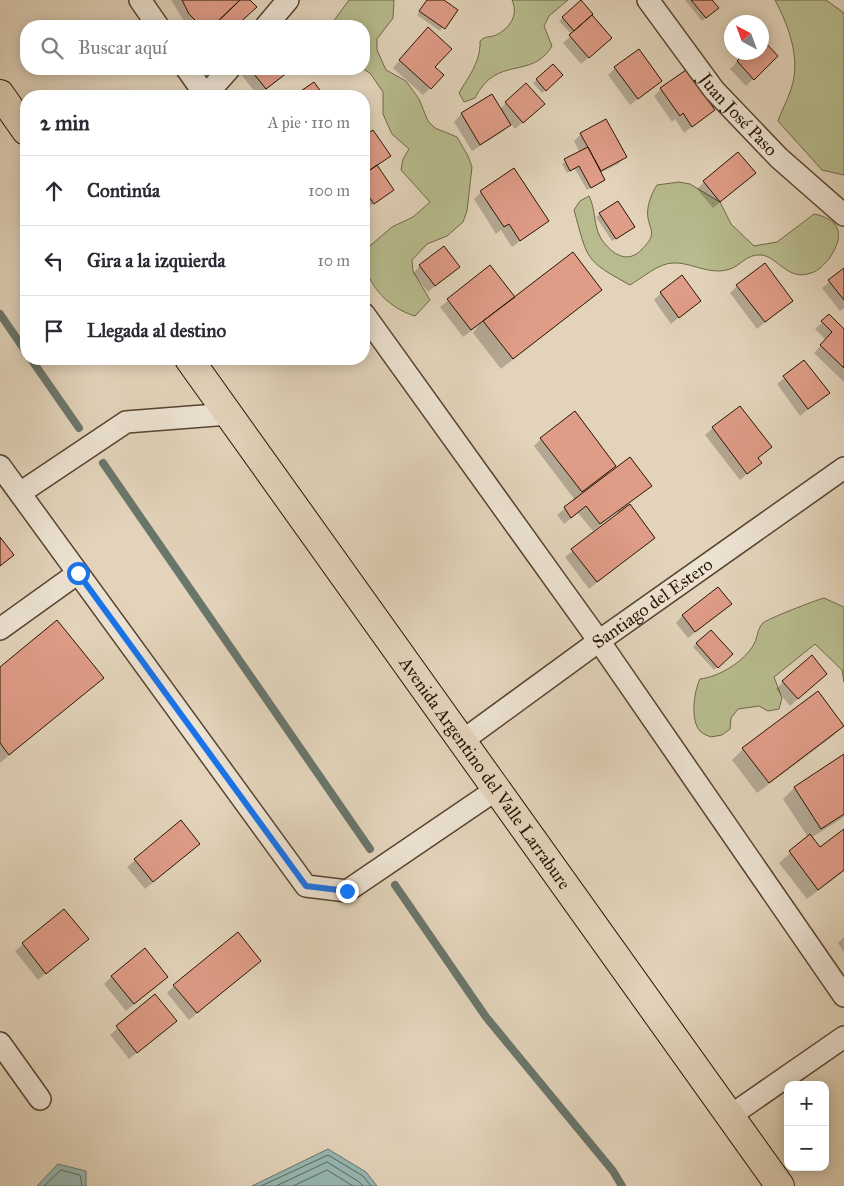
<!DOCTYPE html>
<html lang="es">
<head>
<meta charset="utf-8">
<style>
	:root { --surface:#fff; --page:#f2f2f3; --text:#2b2b33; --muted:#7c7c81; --line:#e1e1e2 }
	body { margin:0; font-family:"IM FELL Great Primer",serif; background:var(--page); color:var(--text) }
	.controls { position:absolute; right:15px; bottom:15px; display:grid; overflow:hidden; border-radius:10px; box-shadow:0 2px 12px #0003 }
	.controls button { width:45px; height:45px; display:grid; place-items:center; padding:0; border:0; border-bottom:1px solid var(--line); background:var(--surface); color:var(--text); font:25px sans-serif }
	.compass { position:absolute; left:724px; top:15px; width:45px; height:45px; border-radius:50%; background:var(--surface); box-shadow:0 2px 12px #0003; rotate:319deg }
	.stop { position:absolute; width:15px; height:15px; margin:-11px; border:4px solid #1a73e8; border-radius:50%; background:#fff }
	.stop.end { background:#1a73e8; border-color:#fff; box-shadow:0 1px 5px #0008 }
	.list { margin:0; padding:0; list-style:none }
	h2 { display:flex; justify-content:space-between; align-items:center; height:65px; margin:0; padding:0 20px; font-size:21px }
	h2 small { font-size:16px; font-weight:400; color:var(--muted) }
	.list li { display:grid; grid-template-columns:32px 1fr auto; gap:15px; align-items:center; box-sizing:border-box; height:70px; padding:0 20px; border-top:1px solid var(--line) }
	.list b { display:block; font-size:19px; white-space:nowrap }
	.list em { font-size:16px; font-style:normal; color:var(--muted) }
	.icon { flex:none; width:28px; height:28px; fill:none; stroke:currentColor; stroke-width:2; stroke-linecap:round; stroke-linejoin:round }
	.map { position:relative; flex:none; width:844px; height:1186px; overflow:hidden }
	.search { position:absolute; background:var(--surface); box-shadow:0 2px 12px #0003; left:20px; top:20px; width:350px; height:55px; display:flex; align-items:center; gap:12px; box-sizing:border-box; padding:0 18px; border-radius:20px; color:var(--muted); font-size:19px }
	.panel { position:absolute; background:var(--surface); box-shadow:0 2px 12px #0003; left:20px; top:90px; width:350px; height:275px; border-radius:20px }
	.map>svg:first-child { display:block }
</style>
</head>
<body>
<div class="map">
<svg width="844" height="1186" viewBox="0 0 844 1186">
	<rect width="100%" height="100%" fill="#e2d3ba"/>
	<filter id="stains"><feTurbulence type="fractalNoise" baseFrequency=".004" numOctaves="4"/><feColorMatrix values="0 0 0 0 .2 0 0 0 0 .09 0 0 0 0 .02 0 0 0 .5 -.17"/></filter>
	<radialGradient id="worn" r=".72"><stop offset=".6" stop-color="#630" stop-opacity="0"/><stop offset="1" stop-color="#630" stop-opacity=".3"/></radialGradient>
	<path fill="#b7bb8d" stroke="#706847" d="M349 0H394L393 18 377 39V50L386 70 406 81 419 99 428 121 435 128 457 137 468 156 472 167 467 211 463 222 447 236 427 244 412 260 413 271 430 300 415 316C387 308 361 280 365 250L392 227 413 217 430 202 401 170 403 159 409 149 392 134 383 114V92L370 73 363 69 364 26H330Z
		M512 0H568L549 16 544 26 552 46C531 81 497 54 475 98L464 102 459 93C469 76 481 61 480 41 486 35 492 38 498 34 512 26 518 14 512 0Z
		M775 0H826L844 13V175L822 170 778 121C783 107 792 92 794 77 798 51 787 23 775 0Z
		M679 182 690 184 720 202 731 224 754 246 777 242 814 214C843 220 844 237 829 259 824 264 819 271 811 273 787 282 777 255 760 255 747 254 740 266 730 269 709 276 692 262 673 263 659 263 642 278 630 285 584 260 588 260 574 210L580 201 589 196C596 209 593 227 602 240 612 254 628 265 642 249 645 246 650 241 651 237 653 230 649 225 648 218 646 208 651 194 657 185Z
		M824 598 844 607V682L842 670 815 644 774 677 782 698 779 709 768 711 759 706 738 709 731 718 730 729 722 735 711 737C708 736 703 734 700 731 690 720 694 691 700 679 719 677 745 661 754 644 758 637 757 629 763 623 767 619 816 600 824 598Z"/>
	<path fill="#95b7b2" stroke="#6a766b" d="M328 1149 366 1172 377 1186H252Z
		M58 1164 86 1171V1186H37Z"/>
	<path fill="#0003" d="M171 0H249L255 6 235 26H187Z
		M427 0H442L456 10 440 31 417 15Z
		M685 0H714L712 2 714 11 702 21Z
		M581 2 610 38 581 64 563 43 572 35 559 21Z
		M421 36 433 68 430 88 423 95 393 68Z
		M762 41 777 56 746 86 730 69 747 52H762Z
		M553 66 562 75 542 93 533 83Z
		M615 68 660 81 630 105 608 75Z
		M237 69H292L258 96Z
		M661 89 713 110 684 133 675 119 672 122 654 96Z
		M491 96 500 109 506 103 536 111 515 129 511 124 502 132 472 151 454 122 461 114Z
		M373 131 389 156 376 167 389 193 370 206 364 197V138Z
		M581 134 625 157 618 164 600 173 604 180 587 190 575 169 567 173 562 164 580 153 574 141Z
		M747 180 713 208 697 189 704 182Z
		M481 192 547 221 512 247 501 230 496 234 474 199Z
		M618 203 630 230 612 241 596 217Z
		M420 266H459L428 292 413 273Z
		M490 267 515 299 601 289 501 369 473 333 479 325 463 337 440 307Z
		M844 270V308L840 311 822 288Z
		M737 286 791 301 757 329 730 293Z
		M661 293 700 300 671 324 654 300Z
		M829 316 844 331V382L814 353 826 340 815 329Z
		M804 362 828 393 800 416 777 384Z
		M713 428 757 459 760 463 740 480 705 435Z
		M541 439 614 465 604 478 650 486 628 504 653 538 589 589 565 557 619 514 617 512 593 531 578 513 564 524 557 515 575 500 534 446Z
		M730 604 688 638 676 623 683 615Z
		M711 631 731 654 714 670 693 647Z
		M0 668 102 678 0 763Z
		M818 681 790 706 776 689 783 682Z
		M843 726 832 737 757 793 732 760 743 749Z
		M844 755V817L811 838 820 849 844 830V871L807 899 779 863 808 837 783 799 794 788Z
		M181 822 191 851 145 889 127 867Z
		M64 910 87 939 38 980 15 951Z
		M844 937V952L838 943Z
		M260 961 189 1020 167 993 174 986Z
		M112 976 167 977 126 1011 104 984Z
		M155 996 168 1028 129 1059 110 1035Z"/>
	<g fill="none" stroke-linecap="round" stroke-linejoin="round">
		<path stroke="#5f665a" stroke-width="1" d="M44 1186 61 1170 80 1175 82 1186
			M261 1186 328 1155 363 1176 371 1186
			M276 1186 327 1162 358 1181 363 1186
			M293 1186 327 1170 353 1186"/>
		<path stroke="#6a766b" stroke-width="8" d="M0 314 26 352
			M31 359 79 428
			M103 463 370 849
			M395 885 486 1017 613 1171 622 1186"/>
	</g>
	<path fill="#df9c87" stroke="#291501" d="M182 0H240L213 26H201L189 14Z
		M240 0H250L257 7 236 26H213Z
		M427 0H444L458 10 445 29 419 11Z
		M581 0 593 14 574 31 562 17Z
		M691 0H712L719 8 706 18Z
		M592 15 612 38 589 58 569 35Z
		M428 27 452 49 435 67 444 75 431 89 399 60Z
		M762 39 778 56 754 80 737 61 746 52H762Z
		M639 49 662 81 638 99 614 67Z
		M553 64 563 75 546 91 536 79Z
		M250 69H292L266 89Z
		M686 70 715 110 692 127 683 113 680 116 660 88Z
		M314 82 324 96H296L295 95Z
		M526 83 545 104 523 123 505 102Z
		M492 94 511 125 480 145 461 113Z
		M606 119 627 157 601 171 580 133Z
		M373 130 391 156 364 174V136Z
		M588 147 605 180 591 188 579 166 570 171 564 159Z
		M738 152 756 173 720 202 703 181Z
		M377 165 394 190 374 204 364 189V174Z
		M514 168 549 221 520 241 509 224 504 227 480 191Z
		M618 201 635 227 616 239 599 213Z
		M444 246 460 267 435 286 419 265Z
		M573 252 602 290 513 359 483 321Z
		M765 263 793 301 765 322 736 285Z
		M490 265 515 297 471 330 447 299Z
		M844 268V300L828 280Z
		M682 275 701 301 679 318 660 292Z
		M829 314 844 329V368L820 345 832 332 821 321Z
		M804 360 830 393 808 409 783 376Z
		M740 406 772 447 758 458 762 463 747 474 712 427Z
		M575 411 616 466 582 492 540 438Z
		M630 457 652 486 600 524 586 506 571 518 564 507Z
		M630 504 655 538 597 582 571 549Z
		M0 537 14 555 0 566Z
		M718 587 732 604 695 632 682 615Z
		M57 620 104 678 9 755 0 743V667Z
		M711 630 733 654 718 668 696 643Z
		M812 655 827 674 798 699 782 681Z
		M818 691 844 726 769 783 742 748Z
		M844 754V814L821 829 794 787Z
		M181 820 200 844 153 882 134 859Z
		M844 829V870L818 890 789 851 810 834 820 847Z
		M64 909 89 939 46 974 22 943Z
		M238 932 261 961 197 1013 173 985Z
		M145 948 168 977 134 1004 111 976Z
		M155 994 177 1021 137 1053 116 1026Z"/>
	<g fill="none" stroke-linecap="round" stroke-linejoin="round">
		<g stroke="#57442f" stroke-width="24">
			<g id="minor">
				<path d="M140 0 158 26"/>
				<path id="s1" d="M648 0 714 90 779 158 844 215"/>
				<path d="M266 26 288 0"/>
				<path d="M187 69 206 96"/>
				<path d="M206 95 229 69"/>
				<path d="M364 314 599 641 844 996"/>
				<path d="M0 466 306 886 347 891 497 789"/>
				<path d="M20 493 126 422 229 414"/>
				<path d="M0 629 78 573"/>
				<path id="s2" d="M462 741 599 641 844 468"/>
				<path d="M0 1043 40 1099"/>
				<path d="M730 1116 844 1037"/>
			</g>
		</g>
		<g stroke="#291501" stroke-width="30">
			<g id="trunk">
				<path d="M0 94 26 131"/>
				<path id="s3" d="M189 359 780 1186"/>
			</g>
		</g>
		<use href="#minor" stroke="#ece2d2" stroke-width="21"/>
		<use href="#trunk" stroke="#e2d3ba" stroke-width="28"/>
	</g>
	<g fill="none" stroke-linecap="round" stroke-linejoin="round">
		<path stroke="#1a73e8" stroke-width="6" d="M78 573 306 886 347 891"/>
	</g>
	<g text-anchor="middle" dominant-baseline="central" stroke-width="4.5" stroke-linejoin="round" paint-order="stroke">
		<g font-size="18" fill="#291501" stroke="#ece2d2">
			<text stroke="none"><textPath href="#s1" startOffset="146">Juan José Paso</textPath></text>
			<text stroke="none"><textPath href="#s2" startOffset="235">Santiago del Estero</textPath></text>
			<text stroke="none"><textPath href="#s3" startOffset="509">Avenida Argentino del Valle Larrabure</textPath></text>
		</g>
	</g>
	<rect width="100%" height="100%" filter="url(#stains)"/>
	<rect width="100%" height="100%" fill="url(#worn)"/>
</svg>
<div class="controls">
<button>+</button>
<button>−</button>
</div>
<svg class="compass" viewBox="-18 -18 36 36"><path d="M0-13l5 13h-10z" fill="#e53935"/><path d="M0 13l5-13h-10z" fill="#7c7c81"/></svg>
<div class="stop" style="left:78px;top:573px"></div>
<div class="stop end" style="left:347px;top:891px"></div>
<div class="search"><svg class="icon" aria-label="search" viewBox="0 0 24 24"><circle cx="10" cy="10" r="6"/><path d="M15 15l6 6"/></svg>Buscar aquí</div>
<section class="panel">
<h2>2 min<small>A pie · 110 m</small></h2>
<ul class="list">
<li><svg class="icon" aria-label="ahead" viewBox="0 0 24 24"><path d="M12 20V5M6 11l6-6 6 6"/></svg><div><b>Continúa</b></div><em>100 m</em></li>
<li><svg class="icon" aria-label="left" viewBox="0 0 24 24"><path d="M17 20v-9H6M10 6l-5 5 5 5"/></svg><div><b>Gira a la izquierda</b></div><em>10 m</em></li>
<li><svg class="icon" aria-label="arrive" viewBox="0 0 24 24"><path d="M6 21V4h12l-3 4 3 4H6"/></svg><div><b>Llegada al destino</b></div></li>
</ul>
</section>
</div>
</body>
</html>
